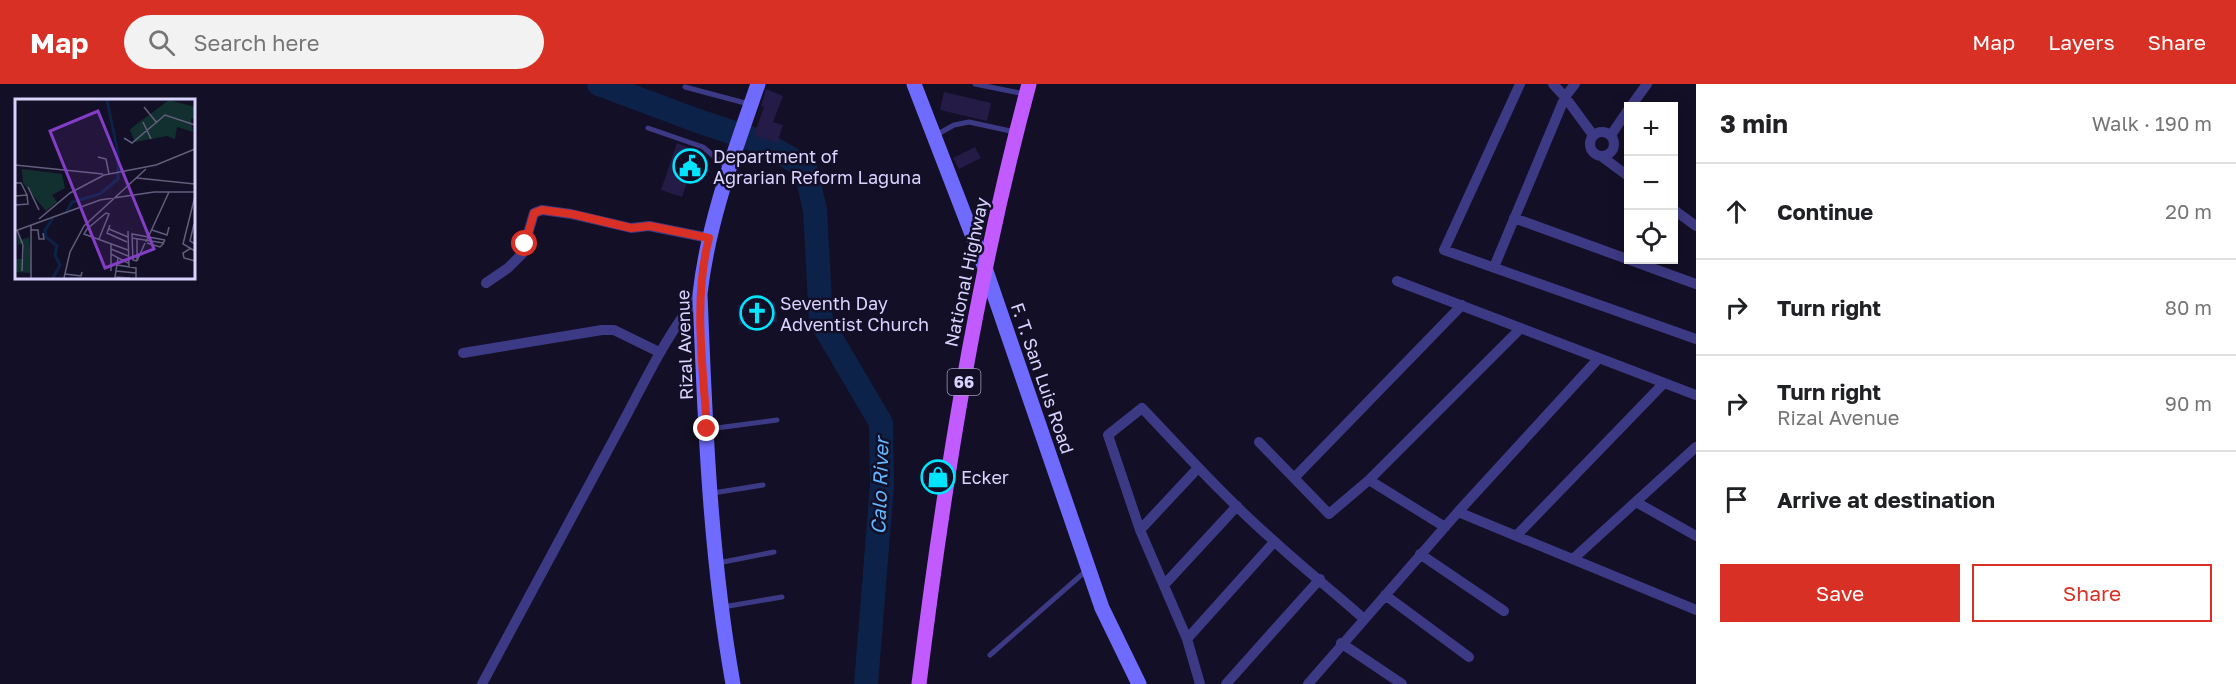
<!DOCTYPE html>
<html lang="en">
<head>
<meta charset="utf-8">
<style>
	:root { --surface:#fff; --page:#f2f2f2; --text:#202124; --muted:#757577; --line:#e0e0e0; --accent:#d93025 }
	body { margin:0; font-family:"Golos Text",sans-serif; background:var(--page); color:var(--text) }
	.controls { position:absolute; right:18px; top:18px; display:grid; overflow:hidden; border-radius:0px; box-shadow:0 3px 15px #0003 }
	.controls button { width:54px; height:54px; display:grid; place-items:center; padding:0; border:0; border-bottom:2px solid var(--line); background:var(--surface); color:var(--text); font:30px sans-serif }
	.stop { position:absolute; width:18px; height:18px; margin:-14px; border:4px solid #d93025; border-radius:50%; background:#fff }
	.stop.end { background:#d93025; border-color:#fff; box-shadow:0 2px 6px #0008 }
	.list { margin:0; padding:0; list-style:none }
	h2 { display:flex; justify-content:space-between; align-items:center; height:78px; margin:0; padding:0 24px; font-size:26px }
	h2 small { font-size:20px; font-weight:400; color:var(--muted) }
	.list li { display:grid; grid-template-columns:39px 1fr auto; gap:18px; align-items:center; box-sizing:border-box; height:96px; padding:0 24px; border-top:2px solid var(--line) }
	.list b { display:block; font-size:22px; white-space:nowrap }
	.list p { margin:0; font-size:20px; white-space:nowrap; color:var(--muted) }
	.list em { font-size:20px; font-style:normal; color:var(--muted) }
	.actions { display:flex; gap:12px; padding:18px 24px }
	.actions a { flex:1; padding:14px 0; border:2px solid var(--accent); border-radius:0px; text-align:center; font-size:21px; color:var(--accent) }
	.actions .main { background:var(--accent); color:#fff }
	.icon { flex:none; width:33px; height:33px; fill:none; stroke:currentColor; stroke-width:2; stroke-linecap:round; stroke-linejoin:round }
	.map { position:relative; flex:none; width:1696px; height:600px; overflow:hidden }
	header { display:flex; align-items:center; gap:36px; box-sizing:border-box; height:84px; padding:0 30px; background:var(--accent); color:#fff }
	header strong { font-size:28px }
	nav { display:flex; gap:33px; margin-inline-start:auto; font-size:21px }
	.search { width:420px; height:54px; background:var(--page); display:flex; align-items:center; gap:15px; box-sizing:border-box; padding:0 21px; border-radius:33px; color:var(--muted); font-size:22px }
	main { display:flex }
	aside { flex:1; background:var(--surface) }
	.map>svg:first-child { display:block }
</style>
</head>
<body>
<header>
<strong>Map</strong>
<div class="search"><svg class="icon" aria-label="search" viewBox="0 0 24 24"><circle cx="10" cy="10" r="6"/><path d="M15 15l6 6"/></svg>Search here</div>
<nav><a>Map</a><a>Layers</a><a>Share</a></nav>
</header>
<main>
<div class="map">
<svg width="1696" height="600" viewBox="0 0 1696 600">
	<rect width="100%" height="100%" fill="#130f26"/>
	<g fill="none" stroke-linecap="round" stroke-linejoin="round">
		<path stroke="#0c2248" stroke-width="24" d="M599 0 698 37 764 59 805 83 815 126 821 237 881 339 882 401 866 600"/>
	</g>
	<path fill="#241b47" d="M766 5 783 12 773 38 783 41 777 59 754 51 764 23 761 22Z
		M944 8 991 19 987 37 940 26Z
		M677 59 698 67 682 113 661 106Z
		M975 63 981 74 959 85 953 74Z
		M775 218 777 238 739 241 738 221Z"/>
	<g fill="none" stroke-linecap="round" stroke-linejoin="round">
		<path stroke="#3d3a85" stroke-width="5" d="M975 0 1025 10
			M685 3 749 20
			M648 44 703 63 728 84
			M936 51 954 41 969 38 1015 48
			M709 345 777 336
			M713 409 763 401
			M718 479 774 468
			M723 523 782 513
			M990 571 1087 486"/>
		<path stroke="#3d3a85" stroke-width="10" d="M1520 0 1444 166 1696 255
			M1553 0 1565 13 1593 51
			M1631 22 1647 0
			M1590 60a12 12 0 1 1 24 0a12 12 0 1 1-24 0Z
			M1611 51 1628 26
			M1601 72 1628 92
			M1674 126 1696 142
			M1514 134 1696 200
			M1494 183 1565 13 1575 0
			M1397 197 1696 311
			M486 199 508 184 522 170 534 129 542 126 571 130 631 144 649 142 709 154
			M463 269 602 246H614L659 268
			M1259 358 1329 430 1369 396 1521 244
			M1294 394 1462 221
			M1369 396 1445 443
			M1636 418 1696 452
			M1458 428 1696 526
			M1140 446 1198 384
			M1516 452 1664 299
			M1420 470 1504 527
			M1573 475 1696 363
			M1164 501 1237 422
			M1385 511 1469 573
			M1187 555 1274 458
			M1341 559 1402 600
			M482 600C526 517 571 434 616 351 643 302 664 253 700 210
			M1200 600 1187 555 1140 446 1108 351 1142 324C1185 369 1227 416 1274 457 1303 484 1334 508 1364 535
			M1226 600 1320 495
			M1308 600 1458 428 1599 274"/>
		<path stroke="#6f6bff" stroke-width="15" d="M914 0 985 184 1102 524 1139 600
			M733 600C710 472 705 340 700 210 708 138 734 69 758 0"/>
		<path stroke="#c25bff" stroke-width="15" d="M919 600C944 398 976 197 1029 0"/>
	</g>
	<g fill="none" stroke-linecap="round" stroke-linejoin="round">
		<path stroke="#d93025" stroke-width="8" d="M525 160 534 129 542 126 572 130 631 144 650 142 709 154C693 216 703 282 707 345"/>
	</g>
	<defs>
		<g id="civic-ring" transform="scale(1.725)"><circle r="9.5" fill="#130f26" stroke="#00e5ff" stroke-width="1.5"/><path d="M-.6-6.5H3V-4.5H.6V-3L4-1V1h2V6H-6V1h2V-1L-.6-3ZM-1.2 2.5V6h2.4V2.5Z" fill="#00e5ff"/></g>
		<g id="church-ring" transform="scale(1.725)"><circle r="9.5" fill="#130f26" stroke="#00e5ff" stroke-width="1.5"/><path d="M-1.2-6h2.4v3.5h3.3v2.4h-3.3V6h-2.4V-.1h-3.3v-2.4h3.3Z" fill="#00e5ff"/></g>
		<g id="shop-ring" transform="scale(1.725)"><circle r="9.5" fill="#130f26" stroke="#00e5ff" stroke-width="1.5"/><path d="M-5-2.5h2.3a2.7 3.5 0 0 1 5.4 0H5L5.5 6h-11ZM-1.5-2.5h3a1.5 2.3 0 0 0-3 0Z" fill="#00e5ff"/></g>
	</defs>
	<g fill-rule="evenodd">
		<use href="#civic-ring" x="690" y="82"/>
		<use href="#church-ring" x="757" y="229"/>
		<use href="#shop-ring" x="938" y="393"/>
	</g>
	<g text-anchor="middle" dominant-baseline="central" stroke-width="5" stroke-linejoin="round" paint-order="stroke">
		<rect fill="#130f26" stroke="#9e99be" stroke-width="1.5" x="947.5" y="285" width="33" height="26" rx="4.5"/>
		<g font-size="16" font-weight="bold" fill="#d9d4ff">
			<text x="964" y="298">66</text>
		</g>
		<g font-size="18" fill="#d9d4ff" stroke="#130f26" text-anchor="start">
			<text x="713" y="72">Department of<tspan x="713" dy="21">Agrarian Reform Laguna</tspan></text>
			<text x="780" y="219">Seventh Day<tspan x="780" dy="21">Adventist Church</tspan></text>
			<text x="961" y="393">Ecker</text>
		</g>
		<g font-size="18" fill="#d9d4ff" stroke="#130f26">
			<text transform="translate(966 188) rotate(-78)">National Highway</text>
			<text transform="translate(684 261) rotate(-92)">Rizal Avenue</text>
			<text transform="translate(1043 294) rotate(71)">F. T. San Luis Road</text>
		</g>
		<g font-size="20" font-style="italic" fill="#62b6ff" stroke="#130f26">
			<text transform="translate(879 402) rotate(-88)">Calo River</text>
		</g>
	</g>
	<g transform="translate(15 15)">
		<rect width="180" height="180" fill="#130f26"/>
		<path d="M154 1 180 8V19L176 20 178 33 162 28 160 40 152 37 120 43 115 31 119 27ZM7 70 47 75 50 89 37 96 42 103 31 112 8 84ZM2 134 6 141 14 138 17 174 0 173V160H9V144L3 146Z" fill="#12302f"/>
		<path fill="none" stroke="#0c2248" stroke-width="3" d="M51 114 57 103 85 95 103 80V54L92 1M38 179 45 166 40 156 42 147 31 138 30 131 38 119"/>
		<path fill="none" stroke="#625e7d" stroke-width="1.5" d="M129 8 142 24M128 23 136 40M109 39 117 44 150 16 180 26M83 58 91 60 94 75M0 66 88 75M122 79 180 85M0 84H6L12 96M13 88 24 111M0 97 12 96 13 105 0 106M180 97 168 145 180 152M24 120 55 94 89 76 141 66 180 50M179 125 175 142 180 145M16 126V179M95 126 92 134 112 143M72 130 91 114 94 115 84 140M72 130 69 135 113 151M94 130 113 138M2 131 8 146 7 172M16 131H23L24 140H29L28 134M137 131 152 136 154 128M0 132 85 101 139 93H180M113 132 114 168M117 139 148 144 150 141M122 139V162M131 143 154 93M132 144 145 148 149 144M176 149 168 154 169 159 180 162M96 150 113 157M96 155 113 164M103 159 100 178 115 179M122 162 118 161 117 135 150 141M122 162 130 144M102 166 121 169V179M96 172V144M101 172 121 174M50 175 66 177 67 173M49 179 55 153 69 127 131 70"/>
		<path fill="#843dc5" fill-opacity="0.15" stroke="#843dc5" stroke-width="3" d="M83 12 139 150 90 169 35 32Z"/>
		<rect width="180" height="180" fill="none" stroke="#d9d4ff" stroke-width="3"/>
	</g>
</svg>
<div class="controls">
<button>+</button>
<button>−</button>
<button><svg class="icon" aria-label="locate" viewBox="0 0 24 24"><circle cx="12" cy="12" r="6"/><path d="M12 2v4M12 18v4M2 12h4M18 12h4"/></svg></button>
</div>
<div class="stop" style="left:525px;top:160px"></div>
<div class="stop end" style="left:707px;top:345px"></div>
</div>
<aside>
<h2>3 min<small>Walk · 190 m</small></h2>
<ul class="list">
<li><svg class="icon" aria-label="ahead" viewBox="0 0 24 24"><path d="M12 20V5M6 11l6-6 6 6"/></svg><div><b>Continue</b></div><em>20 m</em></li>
<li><svg class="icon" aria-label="right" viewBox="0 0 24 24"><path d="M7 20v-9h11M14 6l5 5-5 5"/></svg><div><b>Turn right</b></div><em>80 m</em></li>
<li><svg class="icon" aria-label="right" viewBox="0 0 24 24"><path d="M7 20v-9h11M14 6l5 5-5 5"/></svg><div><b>Turn right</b><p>Rizal Avenue</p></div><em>90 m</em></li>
<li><svg class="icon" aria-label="arrive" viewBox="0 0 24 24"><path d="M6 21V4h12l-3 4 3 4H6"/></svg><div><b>Arrive at destination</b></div></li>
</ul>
<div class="actions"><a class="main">Save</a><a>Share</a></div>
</aside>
</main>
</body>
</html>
